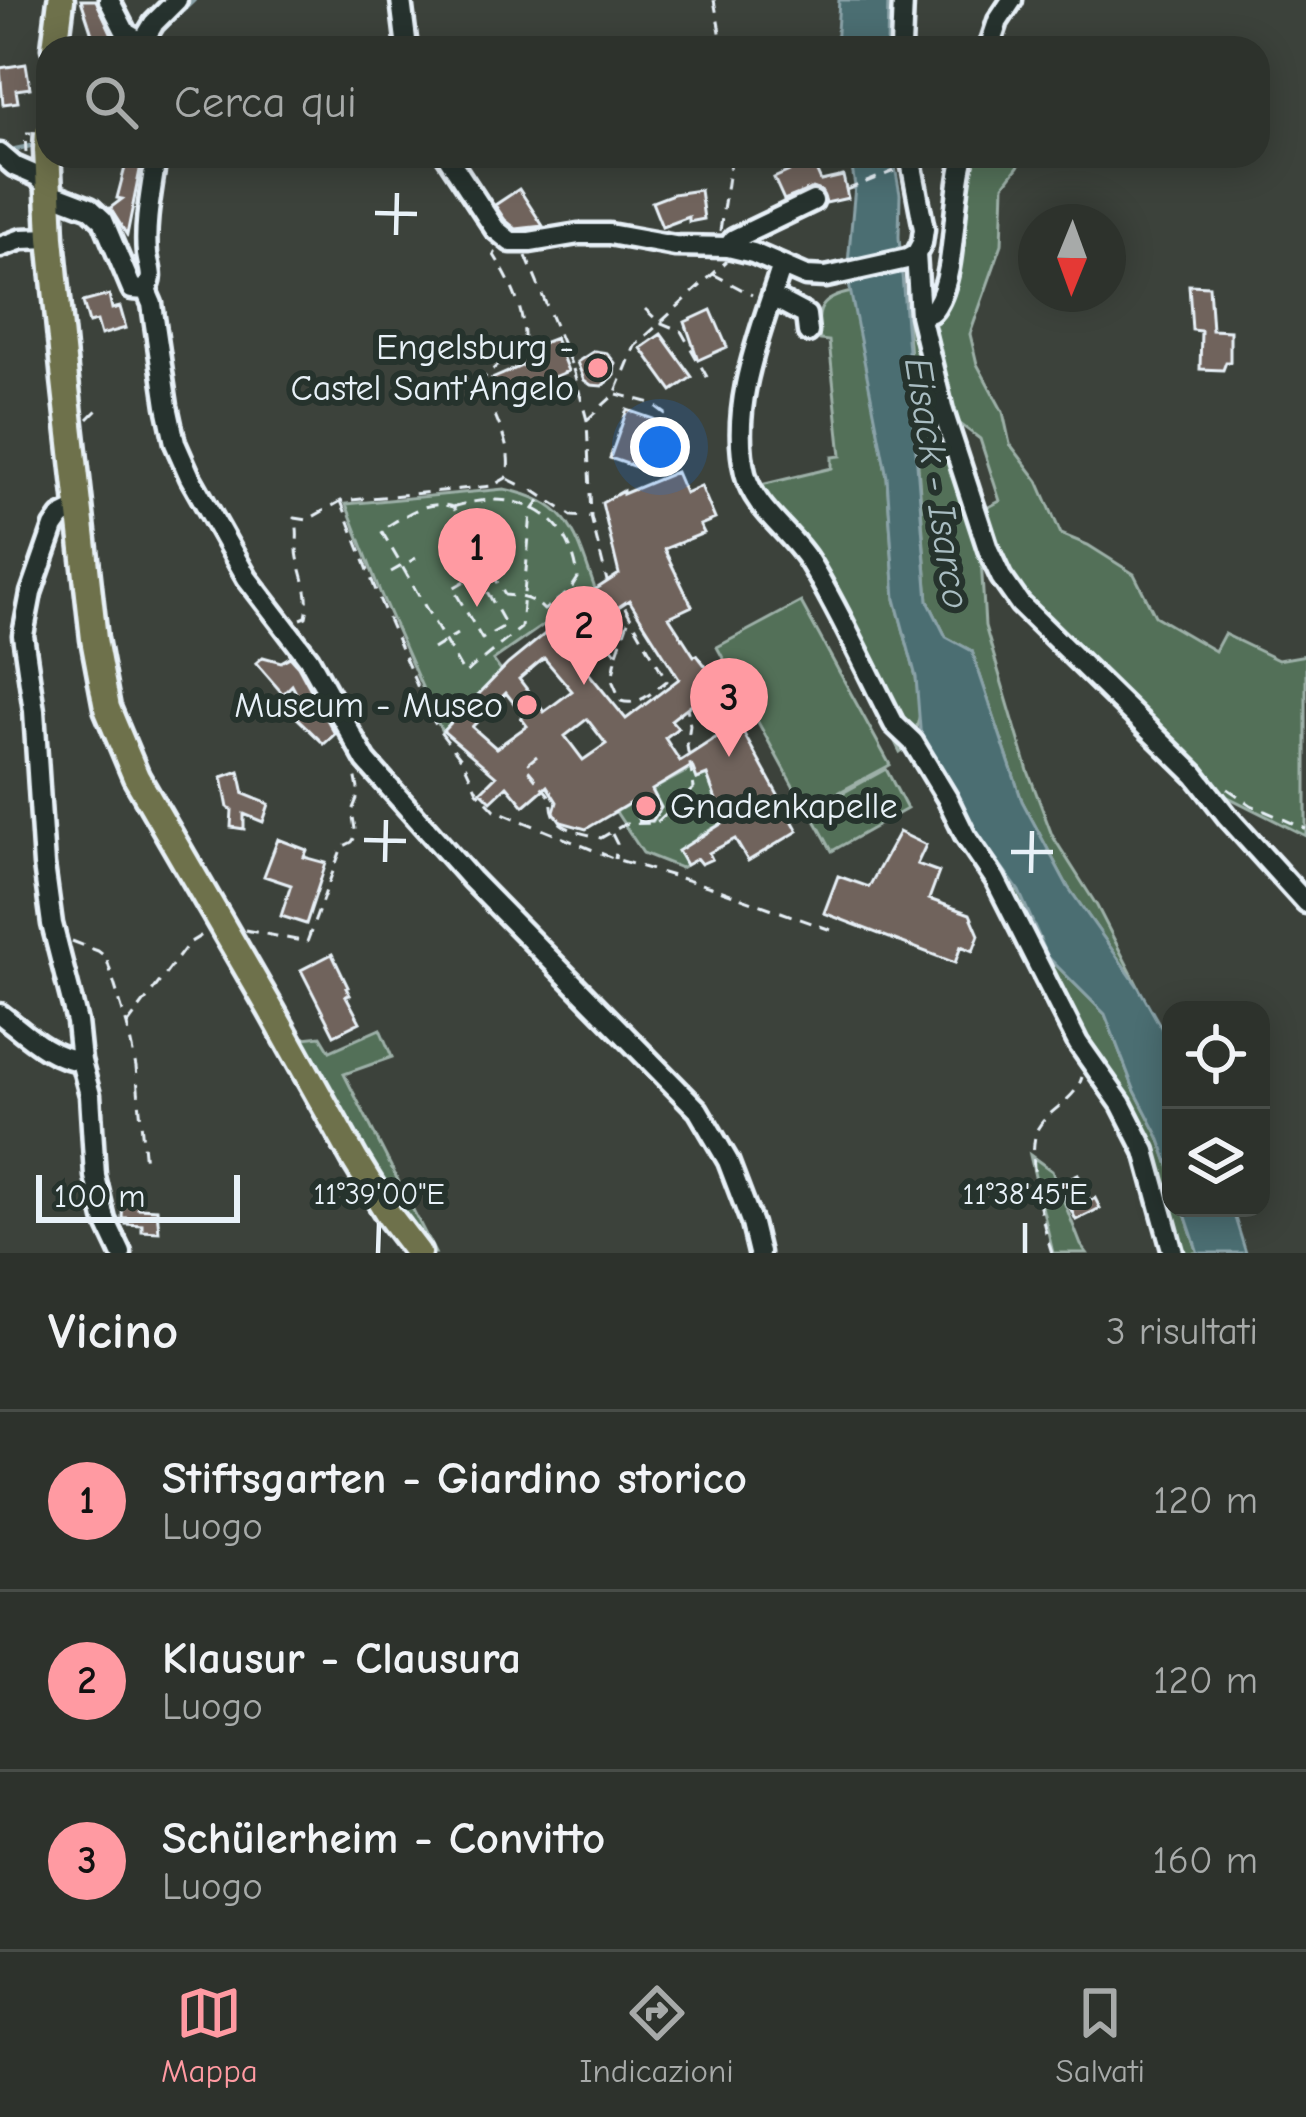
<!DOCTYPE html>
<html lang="it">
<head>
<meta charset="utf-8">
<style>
	:root { --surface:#2d322c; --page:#393e38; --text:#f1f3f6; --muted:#a7aaa9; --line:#484d48; --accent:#ff9aa2 }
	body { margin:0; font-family:"Comic Neue",sans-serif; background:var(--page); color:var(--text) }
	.controls { position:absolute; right:36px; bottom:36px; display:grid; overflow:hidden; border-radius:24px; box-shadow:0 6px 30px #0003 }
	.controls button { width:108px; height:108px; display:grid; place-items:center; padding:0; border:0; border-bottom:3px solid var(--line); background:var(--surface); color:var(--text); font:60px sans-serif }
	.compass { position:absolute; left:1018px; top:204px; width:108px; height:108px; border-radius:50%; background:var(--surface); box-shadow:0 6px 30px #0003; rotate:181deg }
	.scale { position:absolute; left:36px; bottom:30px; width:204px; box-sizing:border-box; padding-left:12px; border:6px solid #e8f1f8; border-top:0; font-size:33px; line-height:42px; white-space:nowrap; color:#e8f1f8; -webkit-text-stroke:9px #26332d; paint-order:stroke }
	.you { position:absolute; left:660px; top:447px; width:42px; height:42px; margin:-30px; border:9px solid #fff; border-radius:50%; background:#1a73e8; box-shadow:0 0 0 18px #1a73e833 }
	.badge { display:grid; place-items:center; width:78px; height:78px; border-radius:50%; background:var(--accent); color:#111; font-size:39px; font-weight:700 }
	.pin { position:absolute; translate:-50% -99px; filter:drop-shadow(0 3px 6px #0008) }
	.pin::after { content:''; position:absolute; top:63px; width:42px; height:36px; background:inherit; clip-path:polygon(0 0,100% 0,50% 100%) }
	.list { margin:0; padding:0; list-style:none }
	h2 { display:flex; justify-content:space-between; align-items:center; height:156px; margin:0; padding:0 48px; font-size:51px }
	h2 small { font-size:39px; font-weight:400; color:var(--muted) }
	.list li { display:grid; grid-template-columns:78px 1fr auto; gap:36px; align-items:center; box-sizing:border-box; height:180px; padding:0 48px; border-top:3px solid var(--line) }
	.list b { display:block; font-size:45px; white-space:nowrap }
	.list p { margin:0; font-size:39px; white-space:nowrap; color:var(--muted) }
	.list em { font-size:39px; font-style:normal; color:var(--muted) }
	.icon { flex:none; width:66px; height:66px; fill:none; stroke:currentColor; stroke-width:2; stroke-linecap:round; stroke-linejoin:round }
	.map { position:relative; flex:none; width:1306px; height:1253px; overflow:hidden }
	.search { position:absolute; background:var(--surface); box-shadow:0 6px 30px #0003; left:36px; right:36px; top:36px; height:132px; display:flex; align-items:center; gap:30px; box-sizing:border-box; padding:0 42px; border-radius:36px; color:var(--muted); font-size:45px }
	.sheet { height:696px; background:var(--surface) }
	nav { display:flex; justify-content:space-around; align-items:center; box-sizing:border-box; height:168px; border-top:3px solid var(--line); background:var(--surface); font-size:33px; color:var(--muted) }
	nav a { display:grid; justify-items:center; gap:6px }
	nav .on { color:var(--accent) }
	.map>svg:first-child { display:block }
</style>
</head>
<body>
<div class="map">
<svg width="1306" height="1253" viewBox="0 0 1306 1253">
	<rect width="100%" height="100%" fill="#3c423b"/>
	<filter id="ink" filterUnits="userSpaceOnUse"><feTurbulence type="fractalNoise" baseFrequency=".00833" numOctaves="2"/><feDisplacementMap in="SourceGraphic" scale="24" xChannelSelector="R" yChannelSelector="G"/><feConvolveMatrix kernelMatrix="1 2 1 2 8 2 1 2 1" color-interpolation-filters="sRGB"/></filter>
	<g filter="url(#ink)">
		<path fill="#527058" stroke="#9db0a8" stroke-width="3" fill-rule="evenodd" d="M963 156H1026L1004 185 1002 244 970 334 977 364 1003 412 1010 444 1038 481 1061 534 1088 545 1134 574 1155 616 1215 651 1224 634 1278 660 1306 655V836L1220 793 1006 577 980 542 985 626 1028 771 1052 835 1097 906 1139 988 1068 887 1022 801 972 651 946 637 928 601 907 317 929 313 936 306ZM944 412 980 439 1000 501 977 513Z
			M852 292 887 477 895 599 916 676 920 714 913 742 900 752 821 592 764 514 745 496 757 486 832 468V457L841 456 829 341 820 340C815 310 820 298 852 292Z
			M504 489C570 503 575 531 595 589L493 660 501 671 442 732 380 592 346 504Z
			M801 602 890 765 806 810 717 647Z
			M693 768 697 779 707 775 724 822 699 836 686 865 681 868 643 853 616 812 630 803 646 820 653 821 661 807 652 790Z
			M886 769 907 809 832 851 810 811Z
			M1004 888 1019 891 1048 957 1105 1014 1134 1089 1159 1137 1171 1171V1208H1183L1198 1253H1179L1168 1211Z
			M380 1029 392 1057 344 1074 435 1253H427L394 1211 295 1039 321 1036 330 1051Z
			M1030 1155 1052 1171 1081 1245 1087 1253H1053Z"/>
		<path fill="#4b6e72" stroke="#8aa2a8" stroke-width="3" d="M839 0H888L887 48H836Z
			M850 156H893L900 194 899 237 928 601 946 637 972 651 1022 801 1068 887 1139 988 1171 1045V1171L1159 1137 1134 1089 1105 1014 1048 957 1019 891 964 814 921 741 916 677 895 599 887 477 847 274 855 186Z
			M1183 1208H1232L1246 1253H1198Z"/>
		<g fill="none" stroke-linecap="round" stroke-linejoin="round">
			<path stroke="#8aa2a8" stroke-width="4.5" d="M154 39 194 0
				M6 151 35 145"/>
		</g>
		<path fill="#70645c" stroke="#e8f1f8" stroke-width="3" fill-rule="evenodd" d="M81 0H96L114 39 123 48H90L86 35 92 34Z
			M26 64 30 88 16 90 18 102 3 104 0 68Z
			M128 156H141L142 160 127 235 110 208 122 199 117 198Z
			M812 161 821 181 843 176 848 198 826 203 821 191 813 188 784 200 774 178Z
			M519 189 543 226 516 229 505 220 495 205Z
			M700 190 704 219 689 222V217L662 227 652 202 673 194Z
			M1189 285 1209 286 1212 330 1230 331V362H1226L1223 370 1200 369 1201 331 1192 330Z
			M109 295 112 309 120 307 126 328 101 335 97 321 89 323 83 302Z
			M711 310 727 347 698 360 685 322Z
			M661 334 692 377 672 391 641 348Z
			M555 338 568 371 500 400 492 379 535 360 529 348Z
			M594 351 607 353 615 363 614 376 602 386 591 385 584 380 577 362Z
			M627 410 653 419 636 467 610 458Z
			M676 472 685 493 701 486 715 519 700 525 704 533 664 549 692 606 669 617 694 656 697 655 717 681 715 682 798 831 748 861 735 839 709 853 712 859 701 864 697 859 686 865 678 851 724 822 707 775 697 779 692 766 652 790 661 808 652 821H639L630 803 586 829 561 822 554 812 557 802 547 786 524 806 507 786 491 801 481 791 496 776 443 731 508 664 551 629 546 622 619 574 602 503 623 491V494ZM629 600 679 679 626 719 564 643ZM544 658 572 691 544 712 519 679ZM506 693 524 716 521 718 527 726 496 748 472 727ZM697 700 720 735 680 761 665 738 678 728 671 720ZM587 719 606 744 583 760 565 736Z
			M263 657 281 662 290 657 298 666 335 734 324 744 297 718 305 710 292 685 283 694 256 663Z
			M239 771 244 794 269 804 263 822 244 814V829L231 827 232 810 228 808 222 777Z
			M899 832 926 845 917 864 939 872 929 899 970 914 979 935 973 951 961 946 955 963 824 913 838 876 869 887Z
			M278 839 307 850 304 857 326 863 306 924 281 916 291 885 264 876Z
			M332 954 348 987 346 988 350 995 346 996 360 1022 334 1035 301 970Z
			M1078 1174 1090 1201 1095 1198 1100 1208 1076 1220 1058 1183Z
			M123 1199 139 1200 138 1208 157 1209 159 1232 142 1231V1225L126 1224V1218H122Z"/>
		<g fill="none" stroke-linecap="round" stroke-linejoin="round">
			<g stroke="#e8f1f8" stroke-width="27">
				<path id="minor" d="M109 0 126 33 141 42
					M401 0 407 48
					M139 48 154 23 177 0
					M901 48 903 0
					M989 48 998 21 1012 0
					M0 154 14 166 37 176 56 195 90 208 103 220 132 289 146 290
					M447 156 495 229 511 242H530L578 234H609L675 246 728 247 753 253 806 276 826 277 907 259 916 254
					M910 156 924 229 922 243 916 254 920 315 943 411 988 549 1001 577 1020 604 1195 775 1227 816 1306 903
					M0 247 22 239 51 238
					M728 247 734 239 813 201
					M781 268C761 331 729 405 745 473 754 509 790 531 809 561 841 613 866 670 894 724L913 742 947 798 965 835 995 879 1078 1043 1121 1104 1145 1151 1173 1253
					M146 290 152 304 167 406 175 443 190 477 247 578 309 659 366 761 471 879 698 1110 728 1161 752 1224 759 1253
					M146 290C155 277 149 269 147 254 144 222 152 188 156 156
					M772 297 806 315 808 332
					M920 315C929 313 931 314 936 306 957 274 952 197 964 156
					M79 508 61 517 54 527 31 593 23 635 34 711 44 865 52 924 77 1022 81 1061 90 1095 95 1176 105 1219 121 1253
					M0 1014C26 1034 48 1057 81 1061"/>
			</g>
			<g stroke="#e8f1f8" stroke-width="33">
				<path id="major" d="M55 48 61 0
					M47 149 51 238 65 380 94 639 107 708 136 777 270 1008 355 1160 389 1215 418 1253"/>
			</g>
			<path stroke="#e8f1f8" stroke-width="3" stroke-dasharray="12 9" stroke-linecap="butt" d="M714 0 723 48
				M39 118 43 62
				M26 153 25 133H31
				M846 190 894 171
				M720 231 731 156
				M526 256 571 364
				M713 274 752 295
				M645 309 659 322 681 331 711 384
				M573 369 587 420 591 517 607 581
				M617 394 651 403 667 415
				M88 419 97 410
				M587 420 615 394 635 346 727 261
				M508 479 524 487
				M533 490 572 516 589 517
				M341 501 378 596 429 713 440 732 463 761 477 791 495 810 615 859 714 888 831 930
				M453 507C514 487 570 510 578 578L569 592 544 610C532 597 521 597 505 595L453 507C426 498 404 517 381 530L464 674 521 628 531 513 543 496
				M391 572 416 558
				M477 574 506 625 482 639 453 588Z
				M301 619 306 617C311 598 302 576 298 558 295 544 300 535 295 518L307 520 341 501 492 486 506 478C517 445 487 411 484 378L524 340C525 310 509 279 494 255L496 251
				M595 626 617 654 612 680 621 701C639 707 653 691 667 681L623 604
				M433 649 457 634
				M617 653 630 616
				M537 756 525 766 552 799C549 829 577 831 601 838L625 824 656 823 694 788 687 746 690 725 687 707
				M1228 789 1251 805 1306 829
				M612 834 617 844 615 859
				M245 930 307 942 342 847 352 842 356 835 352 811 359 794 355 773
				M72 941 98 951 106 957 127 1025 136 1067 145 1165
				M127 1025 189 943 207 932
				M1052 1253C1043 1226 1025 1153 1038 1128 1050 1108 1075 1101 1082 1077"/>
			<use href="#minor" stroke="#26332d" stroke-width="18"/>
			<use href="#major" stroke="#6e714b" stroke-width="24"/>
			<g stroke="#e8f1f8" stroke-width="33" stroke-linecap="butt">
				<path id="major-bridge" d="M47 149 48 132"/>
			</g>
			<use href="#major-bridge" stroke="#6e714b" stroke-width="24"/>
		</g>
	</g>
	<path fill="none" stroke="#e8f1f8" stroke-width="4.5" d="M375 213 417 214M396 235 397 193M364 840 406 841M1011 852H1053M385 862 386 820M1031 873 1032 831M378 1253 379 1223M1025 1253V1223"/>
	<g fill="#ff9aa2" stroke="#26332d" stroke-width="4.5">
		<circle cx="598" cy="368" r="12"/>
		<circle cx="527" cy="705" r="12"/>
		<circle cx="646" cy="806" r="12"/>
	</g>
	<g text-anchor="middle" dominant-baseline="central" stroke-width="12" stroke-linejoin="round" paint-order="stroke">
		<g font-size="36" fill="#e8f1f8" stroke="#26332d" text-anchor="end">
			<text x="574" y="347">Engelsburg -<tspan x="574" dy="41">Castel Sant'Angelo</tspan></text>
			<text x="503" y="705">Museum - Museo</text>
			<text x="670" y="806" text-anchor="start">Gnadenkapelle</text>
		</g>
		<g font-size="39" font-style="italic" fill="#a9bdc2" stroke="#26332d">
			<text transform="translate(937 483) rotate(81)">Eisack - Isarco</text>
		</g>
	</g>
	<g font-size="30" text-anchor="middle" fill="#e8f1f8" stroke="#26332d" stroke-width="12" stroke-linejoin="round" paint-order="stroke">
		<text x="379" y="1204">11°39'00"E</text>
		<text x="1025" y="1204">11°38'45"E</text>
	</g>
</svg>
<div class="controls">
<button><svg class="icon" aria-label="locate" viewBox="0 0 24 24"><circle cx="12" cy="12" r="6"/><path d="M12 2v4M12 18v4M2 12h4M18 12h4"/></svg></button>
<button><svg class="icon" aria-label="layers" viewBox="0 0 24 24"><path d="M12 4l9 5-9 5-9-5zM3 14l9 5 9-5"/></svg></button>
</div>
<svg class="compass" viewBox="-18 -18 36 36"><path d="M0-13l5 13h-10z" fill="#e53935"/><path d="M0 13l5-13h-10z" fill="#a7aaa9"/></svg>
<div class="scale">100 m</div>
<div class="you"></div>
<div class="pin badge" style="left:477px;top:607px">1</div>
<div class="pin badge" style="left:584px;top:685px">2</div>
<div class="pin badge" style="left:729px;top:757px">3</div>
<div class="search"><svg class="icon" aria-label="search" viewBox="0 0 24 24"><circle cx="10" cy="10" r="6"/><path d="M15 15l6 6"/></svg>Cerca qui</div>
</div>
<section class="sheet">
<h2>Vicino<small>3 risultati</small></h2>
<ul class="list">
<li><span class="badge">1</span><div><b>Stiftsgarten - Giardino storico</b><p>Luogo</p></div><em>120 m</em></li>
<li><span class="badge">2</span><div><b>Klausur - Clausura</b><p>Luogo</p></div><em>120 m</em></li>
<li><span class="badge">3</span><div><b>Schülerheim - Convitto</b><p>Luogo</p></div><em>160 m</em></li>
</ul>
</section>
<nav>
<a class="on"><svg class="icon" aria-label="map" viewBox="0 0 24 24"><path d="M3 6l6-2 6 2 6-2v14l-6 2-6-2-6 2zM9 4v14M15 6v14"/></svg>Mappa</a>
<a><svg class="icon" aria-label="directions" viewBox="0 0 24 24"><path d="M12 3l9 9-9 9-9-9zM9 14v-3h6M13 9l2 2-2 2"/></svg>Indicazioni</a>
<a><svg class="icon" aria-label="saved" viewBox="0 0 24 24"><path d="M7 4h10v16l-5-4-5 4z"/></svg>Salvati</a>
</nav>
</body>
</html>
